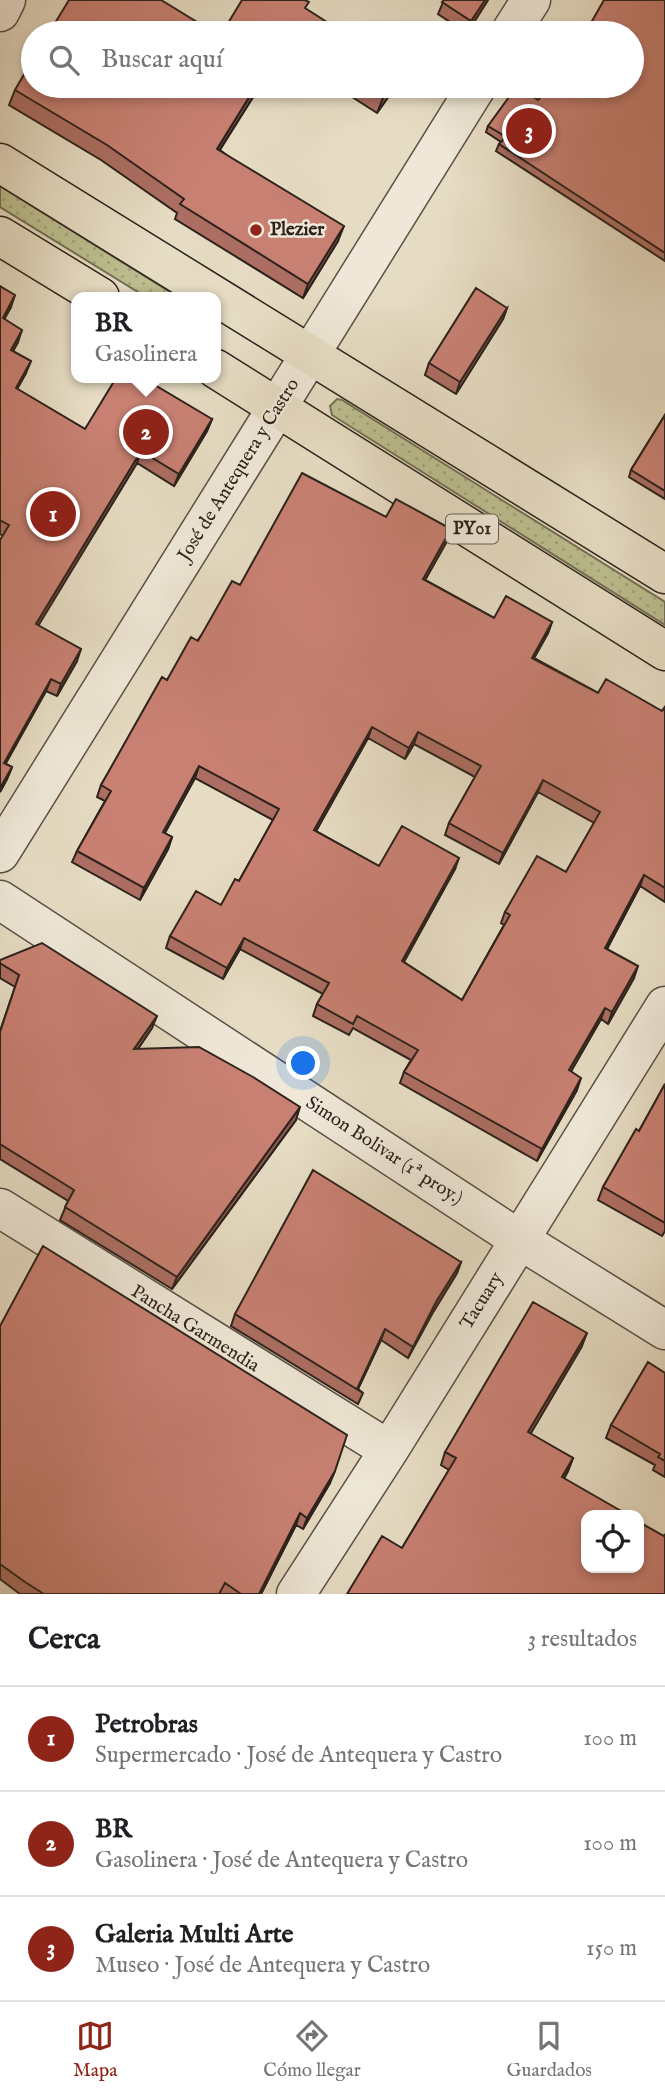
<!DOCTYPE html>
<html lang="es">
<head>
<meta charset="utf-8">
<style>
	:root { --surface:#fff; --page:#f2f2f2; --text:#202124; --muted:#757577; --line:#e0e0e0; --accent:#8f2418 }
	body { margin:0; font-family:"IM FELL English",serif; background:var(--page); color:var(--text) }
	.controls { position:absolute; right:21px; bottom:21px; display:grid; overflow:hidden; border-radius:14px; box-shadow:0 4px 10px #0003 }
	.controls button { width:63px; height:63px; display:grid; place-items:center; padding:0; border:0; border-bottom:2px solid var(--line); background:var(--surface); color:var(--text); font:35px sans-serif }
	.you { position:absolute; left:304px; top:1064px; width:24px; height:24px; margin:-18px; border:5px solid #fff; border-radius:50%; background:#1a73e8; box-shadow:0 0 0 10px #1a73e833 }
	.badge { display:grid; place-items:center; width:46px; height:46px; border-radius:50%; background:var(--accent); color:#fff; font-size:23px; font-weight:700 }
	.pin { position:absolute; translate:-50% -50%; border:4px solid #fff; box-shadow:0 2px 7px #0006 }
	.popup { position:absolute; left:71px; top:292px; width:150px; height:91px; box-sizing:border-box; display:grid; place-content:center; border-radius:14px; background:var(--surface); filter:drop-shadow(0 2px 5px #0005); font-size:23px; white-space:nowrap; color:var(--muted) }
	.popup b { font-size:26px; color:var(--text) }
	.popup::after { content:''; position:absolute; left:50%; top:100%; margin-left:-14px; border:14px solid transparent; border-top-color:var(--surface) }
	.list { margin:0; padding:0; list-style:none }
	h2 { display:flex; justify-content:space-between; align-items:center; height:91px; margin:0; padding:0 28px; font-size:30px }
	h2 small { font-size:23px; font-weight:400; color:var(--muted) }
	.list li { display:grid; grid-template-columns:46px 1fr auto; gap:21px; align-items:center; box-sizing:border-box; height:105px; padding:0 28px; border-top:2px solid var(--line) }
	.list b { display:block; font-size:26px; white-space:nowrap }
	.list p { margin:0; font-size:23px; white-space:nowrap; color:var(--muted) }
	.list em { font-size:23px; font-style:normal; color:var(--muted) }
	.icon { flex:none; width:38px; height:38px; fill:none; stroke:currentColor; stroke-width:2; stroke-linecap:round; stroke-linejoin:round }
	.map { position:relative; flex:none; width:665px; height:1594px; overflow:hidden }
	.search { position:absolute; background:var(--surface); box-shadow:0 4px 10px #0003; left:21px; right:21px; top:21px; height:77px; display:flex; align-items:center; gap:18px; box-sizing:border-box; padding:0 24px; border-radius:38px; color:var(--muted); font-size:26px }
	.sheet { height:406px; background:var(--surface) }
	nav { display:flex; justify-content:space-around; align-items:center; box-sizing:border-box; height:98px; border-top:2px solid var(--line); background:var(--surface); font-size:19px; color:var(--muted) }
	nav a { display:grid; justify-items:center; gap:4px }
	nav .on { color:var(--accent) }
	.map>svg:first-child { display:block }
</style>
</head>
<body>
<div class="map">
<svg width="665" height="1594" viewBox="0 0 665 1594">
	<defs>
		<pattern id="grass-dots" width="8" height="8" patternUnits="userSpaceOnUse" patternTransform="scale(1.75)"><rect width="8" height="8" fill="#bcbe8f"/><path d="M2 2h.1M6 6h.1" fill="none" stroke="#a2a37b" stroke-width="1.8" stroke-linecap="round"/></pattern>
	</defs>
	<rect width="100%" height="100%" fill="#e6dcc3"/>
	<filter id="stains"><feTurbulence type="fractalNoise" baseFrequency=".00286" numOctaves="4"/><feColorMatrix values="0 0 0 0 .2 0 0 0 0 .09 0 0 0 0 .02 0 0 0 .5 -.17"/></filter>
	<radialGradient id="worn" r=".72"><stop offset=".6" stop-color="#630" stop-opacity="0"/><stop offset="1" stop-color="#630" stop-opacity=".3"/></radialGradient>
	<path fill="url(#grass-dots)" stroke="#747056" stroke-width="2" d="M0 186 178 297H146L0 207Z
		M337 399 342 400 665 602V625L332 415 330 406Z"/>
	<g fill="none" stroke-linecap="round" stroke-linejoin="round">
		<g stroke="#5b5046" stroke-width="41">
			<path id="minor" d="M0 12 6 0
				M510 33 531 0
				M0 853 477 86
				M0 900 520 1240 665 1330
				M0 1208 389 1450
				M296 1594 389 1450 665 1006"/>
		</g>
		<g stroke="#2d221c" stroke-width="41">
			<path id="major" d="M0 163 665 574
				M0 236 100 297
				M216 369 665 651"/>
		</g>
		<use href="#minor" stroke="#efe8d8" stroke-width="38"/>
		<use href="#major" stroke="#e6dcc3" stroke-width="38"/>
	</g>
	<path fill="#ac6e62" stroke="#2d221c" stroke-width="2" fill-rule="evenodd" d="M444 0H488L467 33 438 14Z
		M665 0V261L496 151 499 144 501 142 486 132 488 126 538 100 632 33H586L588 28Z
		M260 86 220 150 338 241 303 298 175 219 177 213 101 160 9 105 15 90Z
		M335 86H396L377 113Z
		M0 286 11 307 4 319 18 342 13 351 26 373 17 389 85 429 212 419 207 431 174 486 137 463 38 625 77 661 57 696 46 691 5 764 12 767 7 779 0 792 3 536 0 534Z
		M507 308 503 319 456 394 425 375 429 363Z
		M665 415V499L629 477 631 470Z
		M386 517 451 529 447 541 425 580 494 618 552 622 548 633 534 658 598 693 662 711 665 707V902L640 886 607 949 634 978 608 1024 601 1019 571 1071 577 1090 537 1161 400 1083 404 1072 411 1060 353 1028 349 1035 313 1016 317 1004 323 994 240 949 223 979 166 948 170 936 221 905 239 881 273 820 195 778 164 833 172 837 168 849 140 900 72 862 77 851 105 801 97 797 101 785 167 680 240 585ZM368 738 405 759 414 744 475 777 449 823 445 835 499 864 538 792 594 823 566 872 505 912 501 923 504 925 462 1000 404 962 455 869 379 866 316 831Z
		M0 960 152 1028 138 1049 296 1120 172 1289 60 1220 68 1201 0 1159V1031L15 987 0 978Z
		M665 1084V1231L662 1236 598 1200 603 1187 639 1131Z
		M461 1262 457 1273 432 1314 408 1358 381 1340 358 1389 363 1393 358 1404 231 1326 235 1314Z
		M0 1326 330 1483 303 1529 296 1525 261 1594H20L0 1579Z
		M582 1346 530 1434 573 1458 568 1471 564 1478 665 1594 402 1548 449 1470 441 1465 445 1452Z
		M665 1373V1477L653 1470 655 1465 606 1438 611 1425Z"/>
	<path fill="#8c5a50" stroke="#2d221c" stroke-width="2" d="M485 0H488L467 33 471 21Z
		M256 86H260L211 163 217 149Z
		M391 86H396L377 113 383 98Z
		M344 226 338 241 303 298 308 284Z
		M15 295 11 307 0 327 3 318Z
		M507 308 503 319 456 394 460 382Z
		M22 330 18 342 7 362 11 350Z
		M31 361 26 373 11 400 16 388Z
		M212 419 207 431 174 486 179 474Z
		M141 451 137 463 32 636 36 624Z
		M451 529 447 541 419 591 423 579Z
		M552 622 548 633 528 669 532 658Z
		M81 649 77 661 57 696 61 684Z
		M51 679 46 691 0 774 4 763Z
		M372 727 368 738 310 842 314 830Z
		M418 732 414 744 405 759 409 748Z
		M199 766 195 778 159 844 163 832Z
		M12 767 7 779 0 792V788Z
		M543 780 538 792 499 864 503 853Z
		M172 837 168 849 140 900 144 888Z
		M459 858 455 869 398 972 402 961Z
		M644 875 640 886 601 960 605 948Z
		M244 938 240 949 223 979 227 968Z
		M638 966 634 978 608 1024 612 1012Z
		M605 1008 601 1019 565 1082 569 1070Z
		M157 1016 152 1028 129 1062 134 1049Z
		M581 1078 577 1090 537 1161 542 1149Z
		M300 1107 296 1120 172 1289 177 1277Z
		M461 1262 457 1273 432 1314 408 1358 413 1347 436 1302Z
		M385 1329 381 1340 358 1389H357Z
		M587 1333 582 1346 524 1445 528 1432Z
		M573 1458 568 1471 558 1490 562 1477Z
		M335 1471 330 1483 303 1529 307 1518Z
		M300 1513 296 1525 261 1594H259Z"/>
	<path fill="#c88072" stroke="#2d221c" stroke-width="2" fill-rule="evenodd" d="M69 0H161L215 33H49Z
		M242 0H305L309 2 305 8 344 33H222Z
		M444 0H485L471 21 442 2Z
		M604 0H665V253L499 144 506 137 488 126 517 86 538 100 551 86H632V33H597L588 28Z
		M33 59V86H256L217 149 344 226 308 284 180 204 184 199 107 145 15 90Z
		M363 86H391L383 98Z
		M0 286 15 295 3 318 22 330 11 350 31 361 16 388 85 429 116 378H143L212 419 179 474 141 451 36 624 81 649 61 684 51 679 4 763 12 767 0 788V540L9 525 0 520Z
		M476 288 507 308 460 382 429 363Z
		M665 415V491L631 470Z
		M302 473 386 517 396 499 451 529 423 579 494 618 506 596 552 622 532 658 598 693 606 679 662 711 665 707V888L644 875 605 948 638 966 612 1012 605 1008 569 1070 581 1078 542 1149 404 1072 418 1050 357 1016 353 1024 317 1004 329 983 244 938 227 968 170 936 196 891 221 905 235 879 239 881 279 809 199 766 163 832 172 837 144 888 77 851 111 791 101 785 162 677 167 680 191 637 198 641 232 581 240 585ZM372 727 409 748 418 732 481 766 449 823 503 853 543 780 600 812 566 872 537 856 505 912 510 915 462 1000 402 961 459 858 402 826 379 866 314 830Z
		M42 943 157 1016 134 1049 199 1047 253 1077 300 1107 177 1277 65 1207 74 1190 0 1144V1032L19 975 0 963V960Z
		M665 1084V1223L603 1187 636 1129 639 1131Z
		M313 1170 461 1262 436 1302 413 1347 385 1329 357 1389 363 1393 235 1314Z
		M43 1246 347 1435 335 1471 307 1518 300 1513 259 1594H241L225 1583 219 1594H44L25 1582 0 1564V1326Z
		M533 1302 587 1333 528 1432 573 1458 562 1477 628 1515H586V1568H639V1522L664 1536 665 1534V1594H347L382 1536 402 1548 456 1458 445 1452Z
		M648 1362 665 1373V1461L658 1457 660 1454 611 1425Z"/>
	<circle fill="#8f2418" stroke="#efe8d8" stroke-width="2.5" cx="256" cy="230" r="7"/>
	<g text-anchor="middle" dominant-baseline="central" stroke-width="5" stroke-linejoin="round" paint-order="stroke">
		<rect fill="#efe8d8" stroke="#675d54" stroke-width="2" x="446" y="514.5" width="52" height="29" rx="5"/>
		<g font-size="18" font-weight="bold" fill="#2d221c">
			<text x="472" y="529">PY01</text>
		</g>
		<g font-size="19" font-weight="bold" fill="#2d221c" stroke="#efe8d8" text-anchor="start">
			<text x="270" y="230">Plezier</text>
		</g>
		<g font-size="19" fill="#2d221c" stroke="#efe8d8">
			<text transform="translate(239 470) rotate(-58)">José de Antequera y Castro</text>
			<text transform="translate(384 1151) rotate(33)">Simon Bolivar (1ª proy.)</text>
			<text transform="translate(482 1301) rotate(-58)">Tacuary</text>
			<text transform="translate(195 1329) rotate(32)">Pancha Garmendia</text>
		</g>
	</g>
	<rect width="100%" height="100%" filter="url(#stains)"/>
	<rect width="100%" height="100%" fill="url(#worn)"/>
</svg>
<div class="controls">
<button><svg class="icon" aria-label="locate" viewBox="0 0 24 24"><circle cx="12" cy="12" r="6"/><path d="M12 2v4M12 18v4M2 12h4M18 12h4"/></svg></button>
</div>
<div class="you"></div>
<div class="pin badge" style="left:53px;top:514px">1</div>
<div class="pin badge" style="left:146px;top:432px">2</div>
<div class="popup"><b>BR</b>Gasolinera</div>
<div class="pin badge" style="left:529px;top:131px">3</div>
<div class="search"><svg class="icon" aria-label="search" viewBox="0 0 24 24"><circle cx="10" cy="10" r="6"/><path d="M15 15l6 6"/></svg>Buscar aquí</div>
</div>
<section class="sheet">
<h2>Cerca<small>3 resultados</small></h2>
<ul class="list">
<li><span class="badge">1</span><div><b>Petrobras</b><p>Supermercado · José de Antequera y Castro</p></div><em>100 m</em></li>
<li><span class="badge">2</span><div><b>BR</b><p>Gasolinera · José de Antequera y Castro</p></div><em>100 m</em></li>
<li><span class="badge">3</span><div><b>Galeria Multi Arte</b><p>Museo · José de Antequera y Castro</p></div><em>150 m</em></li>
</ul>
</section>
<nav>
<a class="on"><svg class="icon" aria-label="map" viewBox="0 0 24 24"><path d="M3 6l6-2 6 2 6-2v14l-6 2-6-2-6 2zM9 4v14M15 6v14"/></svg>Mapa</a>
<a><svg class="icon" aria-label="directions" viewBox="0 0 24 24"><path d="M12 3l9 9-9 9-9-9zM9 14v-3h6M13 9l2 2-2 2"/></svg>Cómo llegar</a>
<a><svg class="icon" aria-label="saved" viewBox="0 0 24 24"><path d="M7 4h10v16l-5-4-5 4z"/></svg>Guardados</a>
</nav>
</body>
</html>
